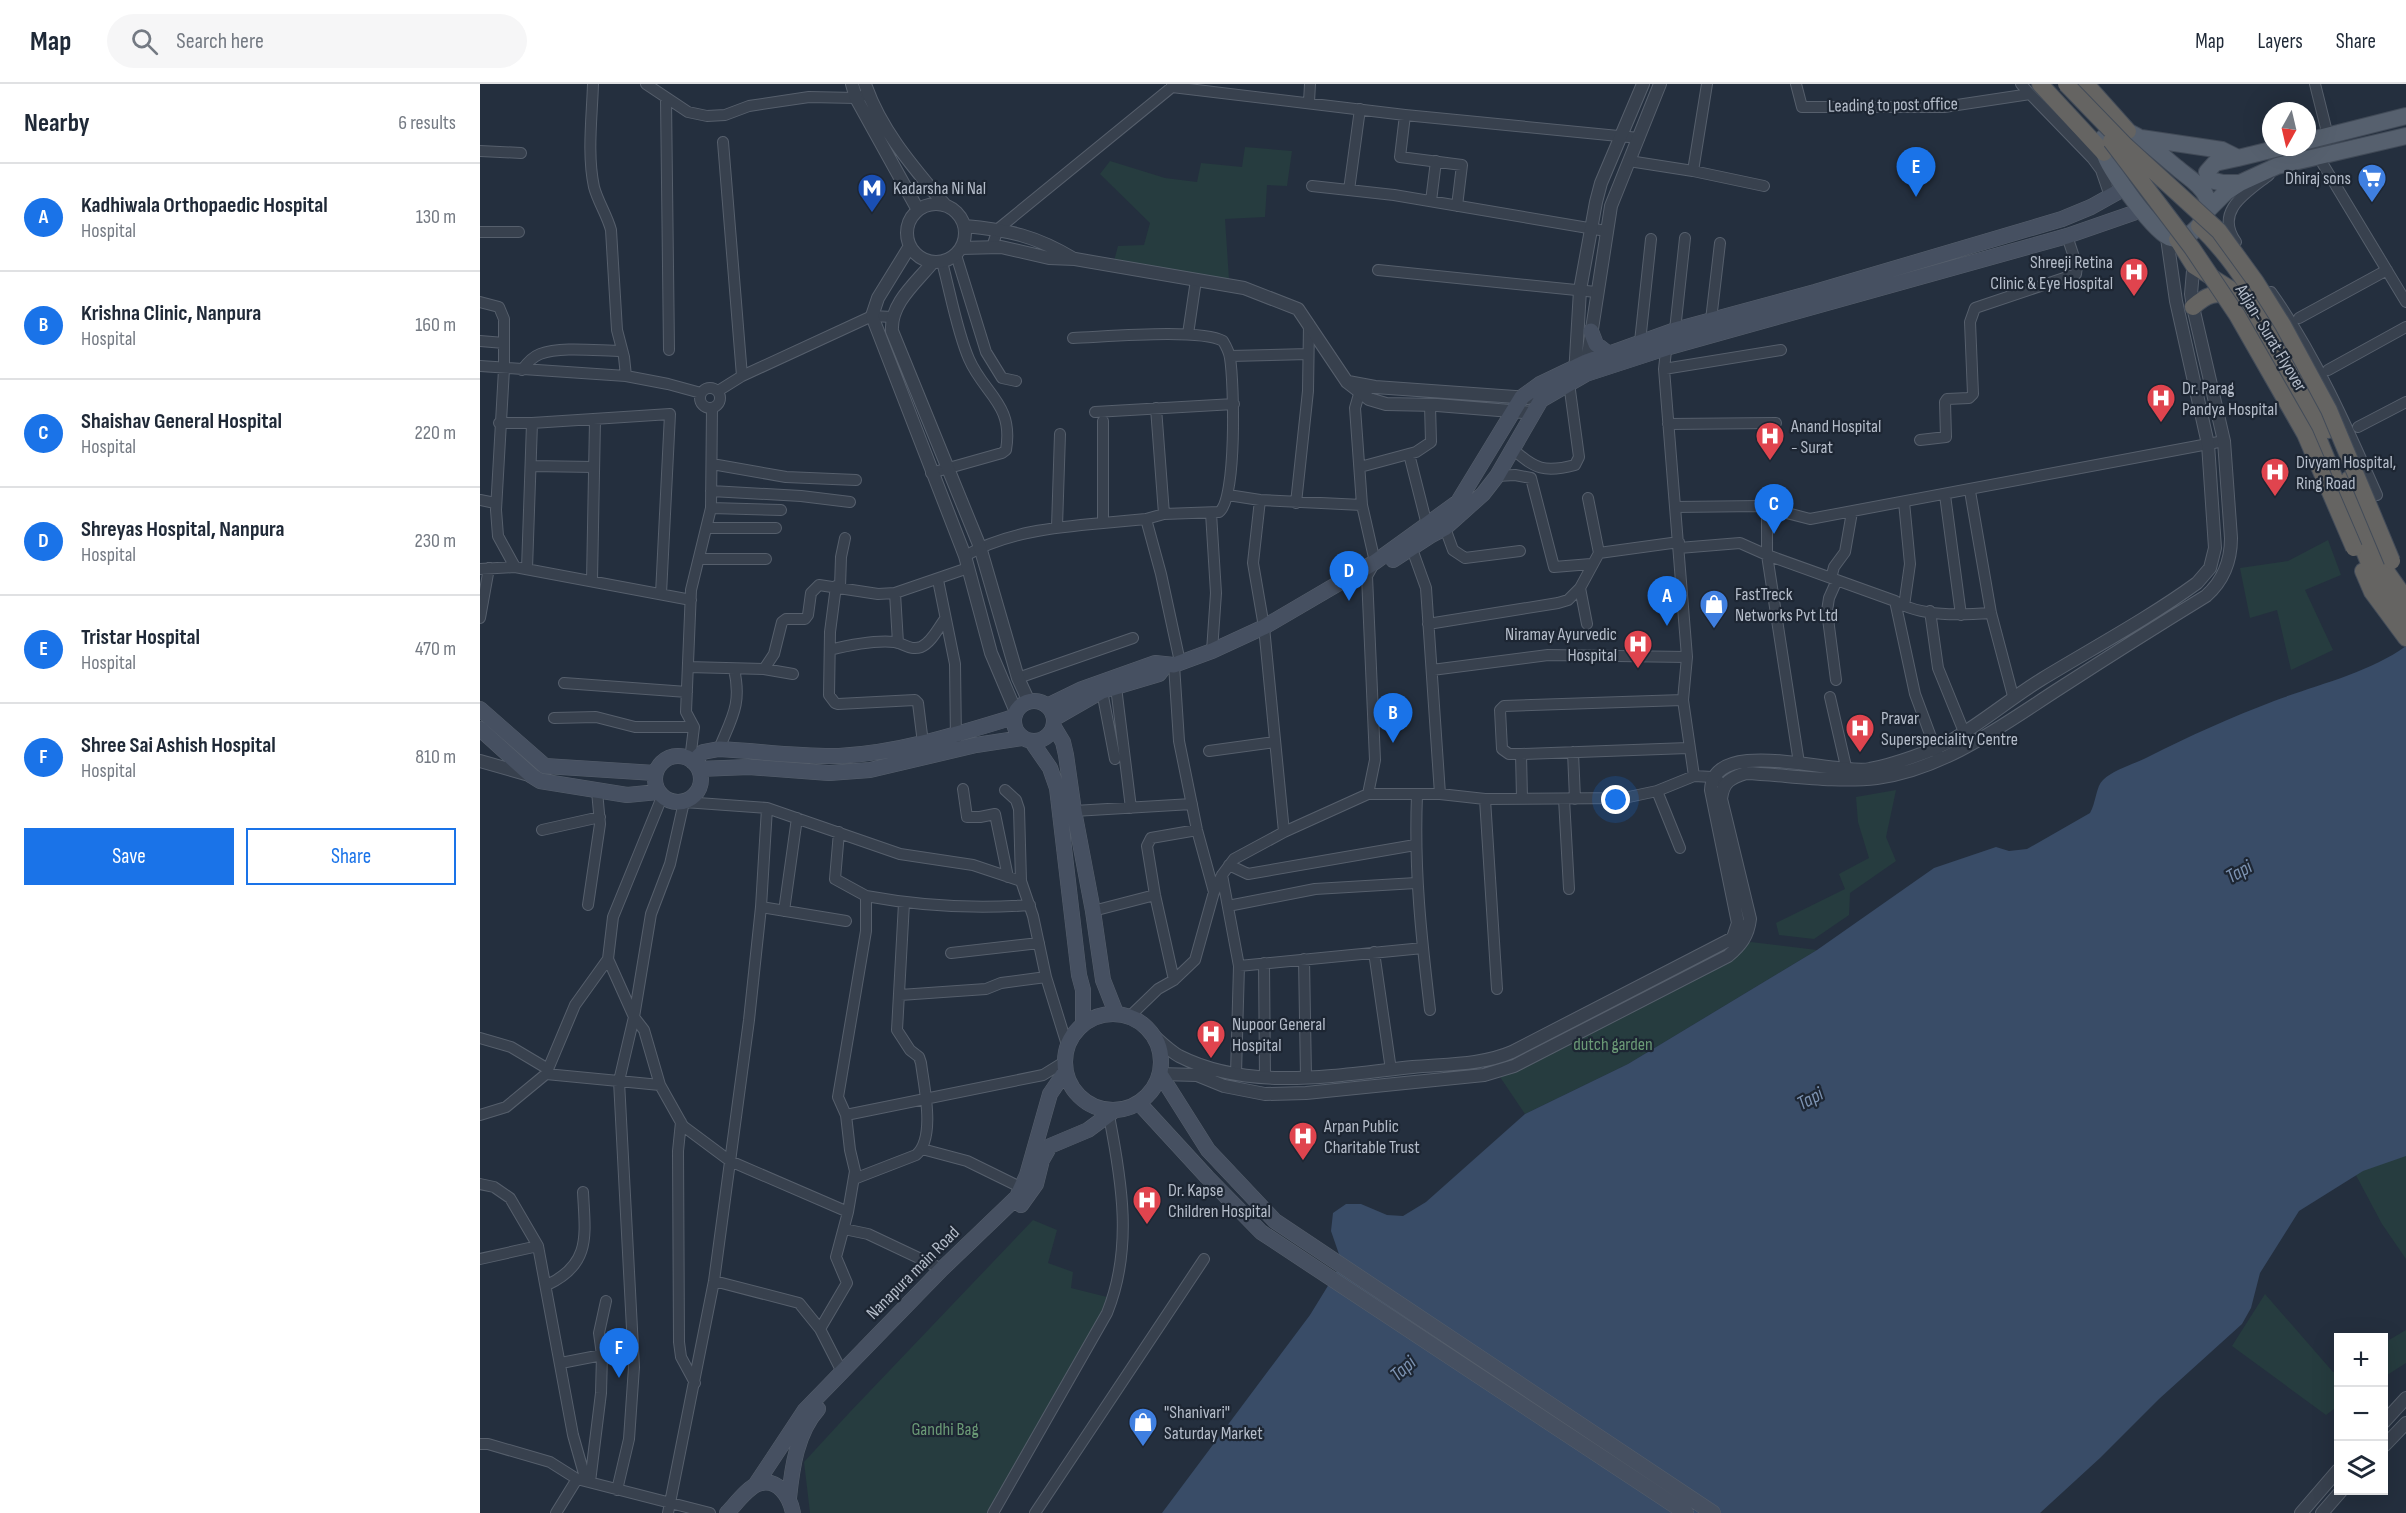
<!DOCTYPE html>
<html lang="en">
<head>
<meta charset="utf-8">
<style>
	:root { --surface:#fff; --page:#f6f6f7; --text:#1f2937; --muted:#747a83; --line:#e0e1e3; --accent:#1a73e8 }
	body { margin:0; font-family:"Sofia Sans Condensed",sans-serif; background:var(--page); color:var(--text) }
	.controls { position:absolute; right:18px; bottom:18px; display:grid; overflow:hidden; border-radius:0px; box-shadow:0 6px 24px #0002 }
	.controls button { width:54px; height:54px; display:grid; place-items:center; padding:0; border:0; border-bottom:2px solid var(--line); background:var(--surface); color:var(--text); font:30px sans-serif }
	.compass { position:absolute; left:1782px; top:18px; width:54px; height:54px; border-radius:50%; background:var(--surface); box-shadow:0 6px 24px #0002; rotate:188deg }
	.you { position:absolute; left:1136px; top:716px; width:21px; height:21px; margin:-15px; border:4px solid #fff; border-radius:50%; background:#1a73e8; box-shadow:0 0 0 9px #1a73e833 }
	.badge { display:grid; place-items:center; width:39px; height:39px; border-radius:50%; background:var(--accent); color:#fff; font-size:20px; font-weight:700 }
	.pin { position:absolute; translate:-50% -50px; filter:drop-shadow(0 2px 3px #0008) }
	.pin::after { content:''; position:absolute; top:32px; width:21px; height:18px; background:inherit; clip-path:polygon(0 0,100% 0,50% 100%) }
	.list { margin:0; padding:0; list-style:none }
	h2 { display:flex; justify-content:space-between; align-items:center; height:78px; margin:0; padding:0 24px; font-size:26px }
	h2 small { font-size:20px; font-weight:400; color:var(--muted) }
	.list li { display:grid; grid-template-columns:39px 1fr auto; gap:18px; align-items:center; box-sizing:border-box; height:108px; padding:0 24px; border-top:2px solid var(--line) }
	.list b { display:block; font-size:22px; white-space:nowrap }
	.list p { margin:0; font-size:20px; white-space:nowrap; color:var(--muted) }
	.list em { font-size:20px; font-style:normal; color:var(--muted) }
	.actions { display:flex; gap:12px; padding:18px 24px }
	.actions a { flex:1; padding:14px 0; border:2px solid var(--accent); border-radius:0px; text-align:center; font-size:21px; color:var(--accent) }
	.actions .main { background:var(--accent); color:#fff }
	.icon { flex:none; width:33px; height:33px; fill:none; stroke:currentColor; stroke-width:2; stroke-linecap:round; stroke-linejoin:round }
	.map { position:relative; flex:none; width:1926px; height:1429px; overflow:hidden }
	header { display:flex; align-items:center; gap:36px; box-sizing:border-box; height:84px; padding:0 30px; background:var(--surface); border-bottom:2px solid var(--line) }
	header strong { font-size:28px }
	nav { display:flex; gap:33px; margin-inline-start:auto; font-size:21px }
	.search { width:420px; height:54px; background:var(--page); display:flex; align-items:center; gap:15px; box-sizing:border-box; padding:0 21px; border-radius:33px; color:var(--muted); font-size:22px }
	main { display:flex }
	aside { flex:1; background:var(--surface) }
	.map>svg:first-child { display:block }
</style>
</head>
<body>
<header>
<strong>Map</strong>
<div class="search"><svg class="icon" aria-label="search" viewBox="0 0 24 24"><circle cx="10" cy="10" r="6"/><path d="M15 15l6 6"/></svg>Search here</div>
<nav><a>Map</a><a>Layers</a><a>Share</a></nav>
</header>
<main>
<aside>
<h2>Nearby<small>6 results</small></h2>
<ul class="list">
<li><span class="badge">A</span><div><b>Kadhiwala Orthopaedic Hospital</b><p>Hospital</p></div><em>130 m</em></li>
<li><span class="badge">B</span><div><b>Krishna Clinic, Nanpura</b><p>Hospital</p></div><em>160 m</em></li>
<li><span class="badge">C</span><div><b>Shaishav General Hospital</b><p>Hospital</p></div><em>220 m</em></li>
<li><span class="badge">D</span><div><b>Shreyas Hospital, Nanpura</b><p>Hospital</p></div><em>230 m</em></li>
<li><span class="badge">E</span><div><b>Tristar Hospital</b><p>Hospital</p></div><em>470 m</em></li>
<li><span class="badge">F</span><div><b>Shree Sai Ashish Hospital</b><p>Hospital</p></div><em>810 m</em></li>
</ul>
<div class="actions"><a class="main">Save</a><a>Share</a></div>
</aside>
<div class="map">
<svg width="1926" height="1429" viewBox="0 0 1926 1429">
	<rect width="100%" height="100%" fill="#242f3e"/>
	<path fill="#263c3f" d="M765 63 812 67 807 102 787 101 785 133 745 135 749 195 634 177 638 162 664 161 670 139 620 90 630 77 685 94 717 98 721 79 762 83Z
		M1848 456 1861 491 1825 506 1853 566 1811 586 1797 526 1770 534 1760 484 1808 477Z
		M1416 706 1406 753 1416 777 1370 809 1369 831 1334 855 1299 851 1296 839 1365 805 1359 790 1389 774 1378 738 1376 713Z
		M1271 858 1337 866 1148 980 1045 1030 1020 993Z
		M1926 990V1175L1902 1140 1862 1065Z
		M553 1136 577 1146 568 1179 593 1188 591 1204 627 1213 621 1229 510 1429H330L324 1378 370 1328Z
		M1785 1210 1853 1288 1858 1285V1322L1846 1331 1752 1262Z
		M1926 1246V1279L1904 1293V1259Z"/>
	<path fill="#394c67" d="M1926 562V1072L1883 1087 1819 1127 1780 1189 1771 1224 1762 1240 1679 1315 1620 1374 1560 1429H682L830 1231 862 1179 851 1147 853 1129 866 1120H881L907 1131 923 1132 946 1118 1045 1030 1148 980 1337 866 1454 784 1516 763 1529 767 1547 765 1610 729C1616 719 1616 702 1623 696 1634 685 1655 680 1668 673 1709 652 1752 633 1794 617 1836 601 1889 589 1926 562Z"/>
	<g fill="none" stroke-linecap="round" stroke-linejoin="round">
		<g stroke="#565f6c" stroke-width="12">
			<path id="minor" d="M113 0C112 33 107 70 114 103 118 118 127 131 131 146L137 246 144 273 146 292
				M166 0 208 28 227 32 245 31 269 22 329 13 376 14 388 10
				M1316 0 1322 23H1464L1550 10 1541 0
				M1835 0 1848 52
				M692 3 925 31 1159 54
				M1550 10 1612 74 1621 86 1630 112
				M186 15 189 266
				M829 18 830 0
				M925 31 920 73 982 81 977 122
				M243 58 262 292
				M0 67 41 69
				M1838 72 1926 218
				M1149 77 1213 87 1284 102
				M1213 87 1227 0
				M832 102 914 111 1126 147
				M869 106 880 25
				M951 117 956 77
				M0 148H39
				M1756 158C1734 127 1766 109 1789 91
				M512 163 518 145 692 3V0
				M476 171 506 268 522 294 536 297
				M898 186 1116 208
				M1791 208C1835 270 1867 342 1897 411
				M0 218 19 223 24 235V285L16 426 18 452 35 483
				M1819 234 1907 186
				M1231 236 1240 159
				M1195 246 1205 154
				M708 250 716 196
				M593 254C624 253 719 244 743 257 746 262 749 267 750 274 754 298 757 416 739 428L684 430 666 435 623 439
				M0 257 24 259
				M1160 258 1171 155
				M1187 258 1184 285 1207 573 1203 616 1214 692
				M750 272 828 270
				M0 282 146 292 188 300 221 309
				M1184 285 1301 266
				M42 286C47 279 52 273 60 270 81 262 119 267 142 267
				M1848 286 1926 243
				M882 300 875 324 882 421 895 478 887 492 895 676 888 710
				M220 314a10 10 0 1 1 20 0a10 10 0 1 1-20 0Z
				M238 307 262 292 392 232 412 233
				M676 324 684 430
				M615 328 754 320
				M19 339H52L47 485
				M52 339 190 330 181 510
				M1188 340 1296 339
				M1878 343 1926 318
				M1440 356 1466 353 1465 318 1467 315 1489 314 1493 310 1490 238 1495 224 1596 190 1597 182 1587 152
				M1033 365C1054 385 1065 389 1095 381L1099 373 1089 299
				M929 370 948 445
				M232 380 306 393 376 396
				M51 382 114 383
				M880 383 936 368 951 358 950 321
				M451 389 522 369 526 366C534 320 504 310 489 275 477 248 470 207 462 178
				M1017 392 1035 391 1051 394 1074 483 1111 480
				M231 407 321 412 370 418
				M1490 407 1511 529 1533 612
				M748 411 780 416 882 421
				M1465 411 1481 531
				M0 416 15 419
				M780 416 773 479 784 543 804 748
				M1424 418 1430 480 1424 522
				M816 419 828 307 829 240
				M1195 423 1280 422 1330 435 1744 357
				M231 424 301 426
				M1287 424V471L1319 679
				M731 429 736 509 732 567
				M666 435 681 490 700 578
				M577 443 580 350
				M227 444H296
				M965 444 973 466 985 474 1040 467
				M1199 464 1260 459 1287 471 1415 517C1441 533 1481 531 1511 529
				M932 465 946 504 960 710
				M1119 469 1199 458
				M485 472C525 448 577 443 623 439V337
				M219 475H286
				M0 485 35 483 211 516
				M1351 494 1354 483 1365 468 1372 428
				M458 496 475 580 476 656
				M112 497 115 336
				M356 502 350 548 349 611 355 619 358 620 435 616 438 619 443 659
				M360 503 361 473 365 454
				M1100 504 1107 540
				M415 509 418 559
				M1415 517 1435 610 1458 672
				M1450 527 1458 584 1484 648
				M0 534 9 484
				M948 540 1078 519 1088 516 1100 504 1119 469 1108 414
				M350 566C370 561 393 556 414 558 424 559 430 567 441 563 452 558 458 544 465 535
				M694 581 699 657 717 746 734 808
				M208 583 284 585 294 570 302 538 306 535H325L328 531 331 509 339 501 398 510 415 509 488 484
				M284 585 313 590
				M952 586 1068 571 1207 573
				M538 594 653 554
				M1356 596 1347 527 1349 514 1357 496
				M84 599 207 608
				M636 603 651 724
				M622 607 635 675
				M1350 613 1367 687
				M1203 616 1024 622 1020 626 1022 665 1029 670H1041L1208 664
				M74 634 116 633 155 643H214
				M239 665C252 633 262 620 254 585
				M729 667 795 658
				M1093 668 1095 715
				M1041 670 1042 714
				M210 676 214 643 206 628 211 506 231 424 232 324
				M483 705 487 733H500L515 730 528 793
				M525 706 536 716 539 725 541 797
				M1177 707 1200 764
				M937 711C934 786 941 851 950 926
				M182 713 133 833 128 875 154 933 164 946 180 1001 203 1042 250 1077 368 1128
				M1005 715 1017 905
				M1084 715 1089 805
				M594 727 712 720
				M62 746 120 733
				M749 781 768 790 935 761
				M742 791 759 882 756 990
				M386 812C440 822 495 825 550 821
				M108 821 120 740 117 707
				M748 822 835 805 936 799
				M281 823 366 837
				M304 827 317 734
				M613 827 675 811
				M894 868 911 986
				M471 869 559 859
				M824 875 826 993
				M784 879 785 994
				M759 882 943 864
				M694 896 675 811 667 762 671 754 717 746
				M420 911 506 905 521 899 566 893
				M650 932 678 905 694 896 715 876 734 808 742 791 754 775 804 748 888 710H960L1005 715 1144 714 1177 707 1214 692 1232 693 1240 698
				M0 954 31 963 68 985
				M66 990 95 921 128 875
				M0 1031 26 1023 66 990 180 1001
				M366 1031 563 991 584 978
				M201 1038 198 1067 199 1258 201 1273 215 1299
				M442 1065 487 1077 542 1104
				M374 1095 436 1071C456 1054 444 1003 441 979L439 973 430 966 417 946 424 819
				M0 1100 14 1103 30 1114 58 1162 93 1351 106 1397
				M364 1145 388 1150 462 1185
				M0 1175 58 1162
				M234 1197 319 1219 340 1245 362 1288
				M67 1201C112 1180 105 1150 103 1108
				M340 1245 367 1199 356 1173 368 1128 375 1087 370 1066 366 1031 358 1013 386 847V812L355 795 359 748
				M81 1279 122 1271
				M0 1360H8L70 1378 97 1395 230 1429
				M110 1398 121 1309 122 1271 119 1249 126 1217
				M137 1406 149 1355 154 1283 139 997 154 933 171 830 190 780 204 718 287 724 420 770 493 781 541 797 553 832 566 893 587 961
				M76 1429 97 1395
				M188 1429 234 1197 269 936 281 823 287 724
				M513 1429 627 1229C653 1165 642 1098 629 1032
				M555 1429 724 1175"/>
		</g>
		<g stroke="#565f6c" stroke-width="14">
			<path id="tertiary" d="M372 0 376 14 438 126
				M385 0C401 47 434 84 465 121
				M427 149a29 29 0 1 1 58 0a29 29 0 1 1-58 0Z
				M485 142C529 146 556 152 594 175
				M430 162 398 214 392 232 485 472 511 569 536 628
				M481 164 521 163 569 174 595 175 764 204 818 225 867 298 889 315 906 320 957 321 1054 329
				M453 178C437 198 410 219 412 247L500 463 538 594 549 618
				M1106 284 1131 122 1180 0
				M1095 291 1100 206 1116 118 1121 99 1163 0
				M868 298 895 303 1048 314
				M0 677 49 691
				M674 952C682 959 690 967 699 972 770 1008 858 991 933 983 966 980 1002 981 1032 968L1253 854 1258 839 1231 706C1233 650 1356 692 1390 685 1412 681 1453 667 1472 656 1503 638 1531 614 1562 595 1613 564 1669 534 1717 499L1730 484 1735 464 1728 360 1696 217 1687 154
				M680 990 717 991 744 1002 785 1010 826 1009 1004 991 1034 982 1248 872C1261 861 1268 852 1270 835L1241 715C1243 698 1250 694 1266 689 1308 691 1355 699 1397 694 1465 685 1524 640 1580 604 1628 573 1677 542 1726 512 1743 497 1751 477 1751 454L1744 357 1713 223 1711 210 1714 175
				M1904 1338 1926 1314
				M1904 1362 1926 1339
				M1821 1429 1858 1386
				M1842 1429 1862 1406"/>
		</g>
		<g stroke="#565f6c" stroke-width="16">
			<path id="secondary" d="M1111 247 1116 260 1129 270
				M913 476 950 452 965 444 1003 410 1017 392 1061 316 1106 290 1186 264 1587 152 1662 126
				M534 637a20 20 0 1 1 40 0a20 20 0 1 1-40 0Z
				M567 622 602 605 675 579 694 581 732 567 784 543 895 478 978 418 1042 313 1060 300 1106 278 1195 246 1335 208 1582 135 1611 123 1645 104
				M0 625 65 682 175 689
				M575 634 622 607 679 590 686 581
				M574 643 583 658 586 671 594 727 613 827 623 896 636 929
				M0 645 52 692 60 697 147 711 178 708
				M552 658 570 684 577 704 599 891 603 906V940
				M175 695a23 23 0 1 1 46 0a23 23 0 1 1-46 0Z
				M213 678 223 668 239 665C279 667 319 673 359 672 419 669 478 650 534 633
				M219 685 269 683 349 689 390 686 496 661 542 654
				M585 978a48 48 0 1 1 96 0a48 48 0 1 1-96 0Z
				M680 990 728 1066 795 1137 1233 1429
				M659 1019 727 1093 781 1148 1206 1429
				M541 1121 556 1100 562 1076 570 1062 608 1046 635 1026
				M276 1400 325 1326 462 1185 537 1113 547 1091 570 1010 585 988
				M309 1414C312 1384 317 1348 338 1325
				M247 1429C255 1421 267 1404 278 1400 298 1393 310 1413 313 1429"/>
		</g>
		<g stroke="#414a57" stroke-width="18">
			<path id="primary" d="M1639 45C1662 50 1678 69 1696 83 1706 92 1721 100 1726 112 1734 131 1710 159 1691 154 1676 151 1628 84 1624 68 1623 63 1623 58 1623 54Z
				M1661 54 1742 66 1758 74 1803 63
				M1827 57 1926 32
				M1758 74 1735 79 1727 88 1730 96 1743 99H1760
				M1728 126 1746 108 1760 99 1797 82 1926 52"/>
		</g>
		<g stroke="#434c59" stroke-width="18">
			<path id="trunk" d="M1560 0 1624 69
				M1606 0 1648 47
				M1719 142C1774 194 1803 269 1843 332L1849 346
				M1697 155 1714 182 1749 204 1774 235 1837 351 1893 489 1926 537
				M1713 223C1726 211 1736 207 1754 212
				M1869 395 1904 484 1926 515
				M1883 487 1892 508 1926 554"/>
		</g>
		<use href="#minor" stroke="#38414e" stroke-width="10"/>
		<use href="#tertiary" stroke="#38414e" stroke-width="12"/>
		<use href="#secondary" stroke="#465061" stroke-width="15"/>
		<use href="#primary" stroke="#56606e" stroke-width="16"/>
		<use href="#trunk" stroke="#656462" stroke-width="16"/>
		<g stroke="#434c59" stroke-width="18" stroke-linecap="butt">
			<path id="trunk-bridge" d="M1586 0 1646 62 1739 147 1776 198 1803 241 1849 326 1912 477
				M1631 57 1712 164 1757 231 1825 350 1874 464"/>
		</g>
		<use href="#trunk-bridge" stroke="#656462" stroke-width="16"/>
	</g>
	<defs>
		<g id="supermarket-pin" transform="scale(1.5)"><path d="M0 17L-7.5 6A9.5 9.5 0 1 1 7.5 6Z" fill="#3f7fe0" stroke="#1d2633"/><path d="M-6-5.5h2.5l.6 2H6L4.5 2H-2.5L-4.4-4H-6ZM-1.5 3.2a1.3 1.3 0 1 0 .1 0ZM3 3.2a1.3 1.3 0 1 0 .1 0Z" fill="#fff"/></g>
		<g id="metro-pin" transform="scale(1.5)"><path d="M0 17L-7.5 6A9.5 9.5 0 1 1 7.5 6Z" fill="#1a4fb4" stroke="#1d2633"/><path d="M-5.5 5V-5H-3L0 0L3-5H5.5V5H3V-.5L0 4L-3-.5V5Z" fill="#fff"/></g>
		<g id="hospital-pin" transform="scale(1.5)"><path d="M0 17L-7.5 6A9.5 9.5 0 1 1 7.5 6Z" fill="#e0444e" stroke="#1d2633"/><path d="M-5-5h3v3.5h4V-5h3V5h-3V1.5h-4V5h-3Z" fill="#fff"/></g>
		<g id="shop-pin" transform="scale(1.5)"><path d="M0 17L-7.5 6A9.5 9.5 0 1 1 7.5 6Z" fill="#3f7fe0" stroke="#1d2633"/><path d="M-5-2.5h2.3a2.7 3.5 0 0 1 5.4 0H5L5.5 6h-11ZM-1.5-2.5h3a1.5 2.3 0 0 0-3 0Z" fill="#fff"/></g>
	</defs>
	<g fill-rule="evenodd">
		<use href="#supermarket-pin" x="1892" y="94"/>
		<use href="#metro-pin" x="392" y="104"/>
		<use href="#hospital-pin" x="1654" y="188"/>
		<use href="#hospital-pin" x="1681" y="314"/>
		<use href="#hospital-pin" x="1290" y="352"/>
		<use href="#hospital-pin" x="1795" y="388"/>
		<use href="#shop-pin" x="1234" y="520"/>
		<use href="#hospital-pin" x="1158" y="560"/>
		<use href="#hospital-pin" x="1380" y="644"/>
		<use href="#hospital-pin" x="731" y="950"/>
		<use href="#hospital-pin" x="823" y="1052"/>
		<use href="#hospital-pin" x="667" y="1116"/>
		<use href="#shop-pin" x="663" y="1338"/>
	</g>
	<g text-anchor="middle" dominant-baseline="central" stroke-width="4.5" stroke-linejoin="round" paint-order="stroke">
		<g font-size="18" fill="#b4bcc9" stroke="#1d2633">
			<text transform="translate(1413 21) rotate(-1)">Leading to post office</text>
			<text transform="translate(1791 254) rotate(59)">Adjan- Surat Flyover</text>
			<text transform="translate(433 1189) rotate(-45)">Nanapura main Road</text>
		</g>
		<g font-size="18" fill="#b4bcc9" stroke="#1d2633" text-anchor="start">
			<text x="1871" y="94" text-anchor="end">Dhiraj sons</text>
			<text x="413" y="104">Kadarsha Ni Nal</text>
			<text x="1633" y="178" text-anchor="end">Shreeji Retina<tspan x="1633" dy="21">Clinic &amp; Eye Hospital</tspan></text>
			<text x="1702" y="304">Dr. Parag<tspan x="1702" dy="21">Pandya Hospital</tspan></text>
			<text x="1311" y="342">Anand Hospital<tspan x="1311" dy="21">- Surat</tspan></text>
			<text x="1816" y="378">Divyam Hospital,<tspan x="1816" dy="21">Ring Road</tspan></text>
			<text x="1255" y="510">FastTreck<tspan x="1255" dy="21">Networks Pvt Ltd</tspan></text>
			<text x="1137" y="550" text-anchor="end">Niramay Ayurvedic<tspan x="1137" dy="21">Hospital</tspan></text>
			<text x="1401" y="634">Pravar<tspan x="1401" dy="21">Superspeciality Centre</tspan></text>
			<text x="752" y="940">Nupoor General<tspan x="752" dy="21">Hospital</tspan></text>
			<text x="844" y="1042">Arpan Public<tspan x="844" dy="21">Charitable Trust</tspan></text>
			<text x="688" y="1106">Dr. Kapse<tspan x="688" dy="21">Children Hospital</tspan></text>
			<text x="684" y="1328">"Shanivari"<tspan x="684" dy="21">Saturday Market</tspan></text>
		</g>
		<g font-size="18" fill="#6b9a76" stroke="#1d2633">
			<text x="1133" y="960">dutch garden</text>
			<text x="465" y="1345">Gandhi Bag</text>
		</g>
		<g font-size="20" font-style="italic" fill="#7c92b1" stroke="#1d2633">
			<text transform="translate(1759 788) rotate(-30)">Tapi</text>
			<text transform="translate(1330 1015) rotate(-28)">Tapi</text>
			<text transform="translate(923 1285) rotate(-42)">Tapi</text>
		</g>
	</g>
</svg>
<div class="controls">
<button>+</button>
<button>−</button>
<button><svg class="icon" aria-label="layers" viewBox="0 0 24 24"><path d="M12 4l9 5-9 5-9-5zM3 14l9 5 9-5"/></svg></button>
</div>
<svg class="compass" viewBox="-18 -18 36 36"><path d="M0-13l5 13h-10z" fill="#e53935"/><path d="M0 13l5-13h-10z" fill="#747a83"/></svg>
<div class="you"></div>
<div class="pin badge" style="left:1187px;top:542px">A</div>
<div class="pin badge" style="left:913px;top:659px">B</div>
<div class="pin badge" style="left:1294px;top:450px">C</div>
<div class="pin badge" style="left:869px;top:517px">D</div>
<div class="pin badge" style="left:1436px;top:113px">E</div>
<div class="pin badge" style="left:139px;top:1294px">F</div>
</div>
</main>
</body>
</html>
